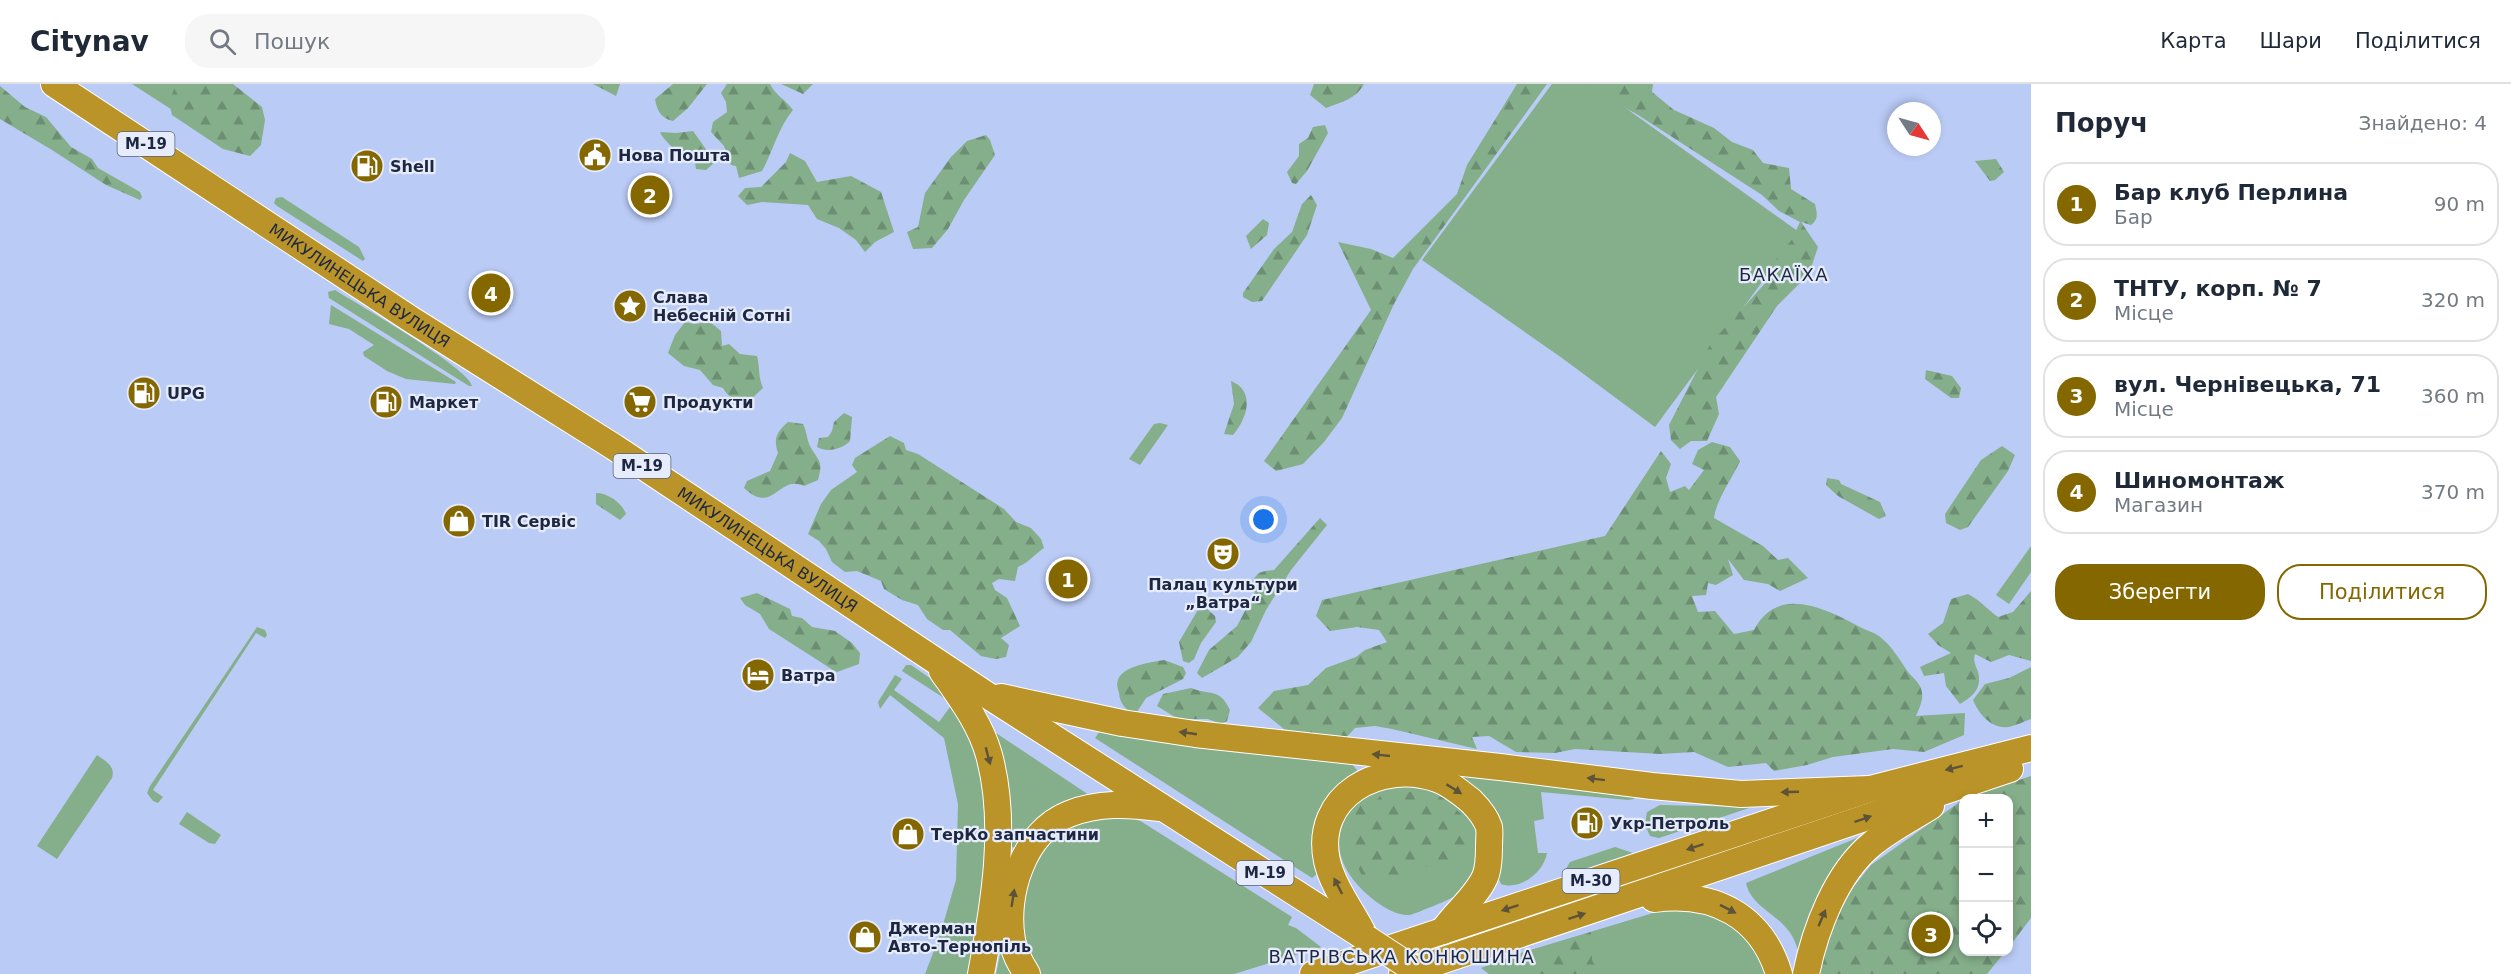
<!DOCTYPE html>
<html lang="uk">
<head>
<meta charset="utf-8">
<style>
	:root { --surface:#fff; --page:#f6f6f7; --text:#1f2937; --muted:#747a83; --line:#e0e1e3; --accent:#856700 }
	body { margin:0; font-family:"DejaVu Sans",sans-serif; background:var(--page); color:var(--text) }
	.controls { position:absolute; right:18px; bottom:18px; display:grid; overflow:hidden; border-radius:12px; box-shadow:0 3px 9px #0003 }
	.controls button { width:54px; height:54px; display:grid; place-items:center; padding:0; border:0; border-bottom:2px solid var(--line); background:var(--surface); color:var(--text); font:30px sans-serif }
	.compass { position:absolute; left:1887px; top:18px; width:54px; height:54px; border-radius:50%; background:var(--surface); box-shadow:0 3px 9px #0003; rotate:126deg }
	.you { position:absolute; left:1264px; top:436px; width:21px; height:21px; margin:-15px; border:4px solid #fff; border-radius:50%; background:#1a73e8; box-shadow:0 0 0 9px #1a73e833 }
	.badge { display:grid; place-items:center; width:39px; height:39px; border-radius:50%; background:var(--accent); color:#fff; font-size:20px; font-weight:700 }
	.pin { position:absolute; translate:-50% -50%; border:3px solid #fff; box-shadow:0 2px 6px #0006 }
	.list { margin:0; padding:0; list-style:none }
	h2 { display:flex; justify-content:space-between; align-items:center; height:78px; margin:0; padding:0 24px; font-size:26px }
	h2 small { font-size:20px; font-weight:400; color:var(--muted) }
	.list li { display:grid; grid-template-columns:39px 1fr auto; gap:18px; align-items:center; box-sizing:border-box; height:84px; margin:0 12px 12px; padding:0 12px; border:2px solid var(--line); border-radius:24px }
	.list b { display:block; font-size:22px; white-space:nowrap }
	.list p { margin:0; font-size:20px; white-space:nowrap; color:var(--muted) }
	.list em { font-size:20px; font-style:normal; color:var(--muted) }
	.actions { display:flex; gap:12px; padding:18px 24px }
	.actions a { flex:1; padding:14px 0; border:2px solid var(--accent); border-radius:24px; text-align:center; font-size:21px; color:var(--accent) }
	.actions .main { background:var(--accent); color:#fff }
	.icon { flex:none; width:33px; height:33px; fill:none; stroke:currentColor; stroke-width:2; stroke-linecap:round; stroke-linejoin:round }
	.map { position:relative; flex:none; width:2031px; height:890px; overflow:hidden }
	header { display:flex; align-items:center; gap:36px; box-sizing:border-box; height:84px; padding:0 30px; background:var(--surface); border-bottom:2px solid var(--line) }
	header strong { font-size:28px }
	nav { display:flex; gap:33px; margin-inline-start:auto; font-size:21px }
	.search { width:420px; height:54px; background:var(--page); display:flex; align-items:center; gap:15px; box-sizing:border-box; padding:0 21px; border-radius:24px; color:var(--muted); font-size:22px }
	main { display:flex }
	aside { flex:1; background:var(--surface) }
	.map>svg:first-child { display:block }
</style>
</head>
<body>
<header>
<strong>Citynav</strong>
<div class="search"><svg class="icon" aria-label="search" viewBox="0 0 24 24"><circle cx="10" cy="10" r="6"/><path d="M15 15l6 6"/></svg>Пошук</div>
<nav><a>Карта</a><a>Шари</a><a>Поділитися</a></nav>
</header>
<main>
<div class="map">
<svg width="2031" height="890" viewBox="0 0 2031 890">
	<defs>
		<pattern id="forest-firs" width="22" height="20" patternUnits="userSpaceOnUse" patternTransform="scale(1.5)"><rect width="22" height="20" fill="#85ae8a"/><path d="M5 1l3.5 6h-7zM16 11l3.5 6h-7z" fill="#6c8e72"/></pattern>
	</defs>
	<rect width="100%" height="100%" fill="#bacbf6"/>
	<path fill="#85ae8a" d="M132 0H196L177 29Z
		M1552 0H1592L1799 148 1655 343 1562 274 1422 176Z
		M282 113 359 163 365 175 363 177 277 122 274 119 276 114Z
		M335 206C357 220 469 284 472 302H469L329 214 328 208Z
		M331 221 456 298 455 300 406 295 387 287 364 272 363 268 374 261 349 245 329 240Z
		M1160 339 1168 341 1140 381 1129 375 1154 340Z
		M2031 462V488L2009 520 1996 511Z
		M257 543 265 546 267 551 265 554 256 549 153 706 163 713 158 719 153 717 147 709 150 702Z
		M906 581H911L937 599 954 618 944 614 902 587Z
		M895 591 902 595 894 606 939 638 950 623 961 629C971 655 983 682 985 710 991 770 979 831 970 890H925L940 851 956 796 958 720 944 654 890 611 880 625 878 618Z
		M987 643 1092 713 1016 764 1007 761Z
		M1100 647 1351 679 1357 686 1318 765 1317 790 1312 794 1095 654Z
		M97 671C105 677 116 682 112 694L57 775 37 762Z
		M1453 690 1636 711 1634 715 1628 716 1541 708 1544 735 1534 737 1538 769H1547C1544 788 1520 807 1501 800Z
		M1412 696C1424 700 1451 708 1459 715 1486 742 1488 782 1459 809 1452 815 1440 819 1431 823 1424 825 1416 830 1409 831 1389 832 1360 807 1350 791 1329 759 1341 736 1361 708Z
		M1660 721 1752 723 1659 754 1650 752 1645 741 1647 728Z
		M187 728 221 751 215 760 209 759 179 740Z
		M1122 729 1142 738 1292 833 1288 841 1296 844 1321 863 1234 890H1036L1020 845 1025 798 1040 764 1073 737Z
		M1867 750 1799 873C1794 831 1753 830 1746 799Z
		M1615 763 1633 769 1561 793 1570 778Z
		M1673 823 1723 831 1762 866 1771 890H1489L1481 884 1527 867Z
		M1001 866 1014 890H996Z"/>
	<path fill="url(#forest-firs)" d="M176 0H233L262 23 265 36 261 61 250 72 223 65 172 31 169 18Z
		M593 0H620L616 12Z
		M673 0H707L688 24 673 37C661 34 657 27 655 15Z
		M727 0H770C775 11 786 16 793 26 778 44 773 67 762 87L739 94 736 82 731 81 724 62 711 48 713 38 727 28 726 18 721 9Z
		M781 0H813L803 10Z
		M1314 0H1364C1356 15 1342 18 1326 24L1310 11Z
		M1517 0H1547L1413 185 1394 220 1342 334 1324 358 1303 380 1276 387 1264 377 1371 226 1338 158 1371 165 1393 174 1457 110 1467 81Z
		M1589 0H1653L1652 8 1674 26 1714 44 1732 58 1753 66 1763 79 1789 84 1791 105 1815 120C1817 129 1819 135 1811 141L1801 138 1818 163 1809 190 1777 222 1716 313 1719 330 1707 357H1691L1680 365 1671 356 1669 341 1711 259 1769 195 1779 169 1791 157 1800 138 1779 127 1762 111 1635 29 1610 17Z
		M0 2 25 23 46 33 71 63 92 75 98 84 140 108 142 113 140 116 106 101 52 66 0 35Z
		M1325 41 1328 49 1307 87 1296 100 1292 99 1287 88 1299 72V60L1308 54 1313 43Z
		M693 47 715 78 706 86 696 85 694 72H676C674 61 664 58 660 48L676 49Z
		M986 51 990 56 995 71 964 116 948 145 932 164 913 165 907 148 918 143 925 109 951 73 967 57Z
		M790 69 805 77 817 98 851 92 881 108 894 148 875 158 865 168 856 156 839 144 817 135 808 121 762 118 747 121 738 112 745 104 761 103 786 78Z
		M1996 75 2004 88 1995 96 1990 97 1975 77Z
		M1311 111 1317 121 1307 151 1262 217 1252 218 1243 213V209L1274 165 1292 148 1302 120Z
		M1263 135 1269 139 1267 151 1251 165 1246 152Z
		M685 238 694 240 710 238 721 247 722 262 729 260 740 270 757 272C760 283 758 293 763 304L745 321C736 317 728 313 723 304L713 301 700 286 684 282 668 269 675 251Z
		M1926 286 1952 292 1961 304 1959 314H1951L1925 295Z
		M1231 297C1256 307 1247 335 1233 351L1224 350 1234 320Z
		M844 329 852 333 850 357C842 365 827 369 817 363L819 354 828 353 832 347 834 338Z
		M788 338 803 340C807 348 807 358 811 364 820 379 823 377 818 396L804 402C778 390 774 432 744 404L747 397 770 387 778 369C773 354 777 348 788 338Z
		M890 352 904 359 906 366 918 370 1004 425 1016 438 1031 444 1041 455 1044 464C1034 471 1029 478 1018 483L1015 497 999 495 992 499 995 506 1007 514 1020 542 1001 554 1009 561 1006 573 996 575 981 572 950 546H943L927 535 918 521 902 516 884 505 881 497 857 487 845 488 832 478 826 465 819 457 808 450 821 420 831 406 857 388 852 381 855 374Z
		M1712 358 1730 363 1740 377C1732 395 1716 416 1714 434L1763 462 1778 476 1788 474 1808 494 1780 507 1768 500 1744 496 1728 475 1733 491 1716 501 1708 499 1706 511 1692 512 1698 528 1715 527 1734 550 1754 546C1777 501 1824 524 1858 542 1865 546 1873 548 1879 552 1892 562 1899 575 1908 588 1915 596 1924 602 1922 615 1921 621 1918 627 1916 632L1965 629 1964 651 1924 668 1893 665 1833 673 1807 681 1774 687 1766 679 1728 683 1694 668 1660 670 1575 665 1555 669 1516 668 1489 652 1472 653 1477 665 1392 645 1375 642 1355 644 1343 657 1284 645 1258 624 1274 607 1308 601 1326 584 1356 573 1365 566 1387 558 1379 546 1357 543 1330 547 1316 532 1322 516 1605 452 1661 367 1671 380 1666 394 1670 408 1685 402 1689 406 1704 386 1692 380 1698 366Z
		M2002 362 2015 371 2008 387 1968 443 1960 446 1946 439 1945 430 1981 376Z
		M1827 394 1839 396 1841 400 1880 418 1886 432 1879 435 1838 412 1826 401Z
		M596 409C608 409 622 419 626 430L620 436 596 420Z
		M1320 434 1327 441 1291 486 1266 526 1251 558 1238 573 1202 594 1197 589 1209 566 1237 542 1255 508 1251 502C1256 488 1260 487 1274 486Z
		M2031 507V577L2009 571 1991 578 1975 570C1972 581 1979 584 1979 594 1980 607 1970 614 1960 620L1946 602 1944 589 1924 592 1920 583 1951 569 1938 561 1928 550 1943 539 1951 515 1968 510C1980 516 1988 526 1998 533L2013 528Z
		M757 509 790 525 792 532 802 534 812 543 835 547 852 559 860 569 859 580 837 588 833 586 769 545 760 530 745 521 740 514Z
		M1205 523 1215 532 1216 538 1201 559 1194 575 1189 579 1183 577 1179 558 1199 524Z
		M1164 576 1183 583 1186 589 1183 595 1146 614 1135 631C1126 626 1120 620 1119 609 1118 605 1116 600 1118 596 1122 582 1152 578 1164 576Z
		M2031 583V635C2024 637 2016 642 2008 643 1991 645 1979 630 1973 616L1985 600 2009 594Z
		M1191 604C1210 612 1219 603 1230 626L1227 637 1221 640 1208 635H1178L1157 622 1163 610Z
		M2031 692V834L2009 863 2008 714H1964Z
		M1425 707 1442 713 1469 737 1470 755 1457 774 1421 784 1407 776 1400 775 1402 791 1390 792 1377 789 1362 792C1358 782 1352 772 1349 762 1345 747 1353 724 1362 713L1374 718 1384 709Z
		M1964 715V868H2005L1987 890H1815L1840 820 1871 781Z
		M1591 848 1592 876 1600 890H1530L1532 881C1549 877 1564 873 1569 855Z"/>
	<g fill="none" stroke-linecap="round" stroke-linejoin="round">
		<g stroke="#fff" stroke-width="28">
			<g id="highway">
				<path id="s1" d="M54 0 412 236 614 363 987 611 1366 854"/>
				<path d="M942 587C960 613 980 639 989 671 1008 740 994 821 981 890"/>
				<path d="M1001 613 1122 639 1195 650 1500 683 1652 702 1741 710 1870 705"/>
				<path d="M1654 815C1713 807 1761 831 1779 890"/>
				<path d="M1364 851C1352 827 1333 803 1327 777 1313 712 1380 675 1437 695 1449 699 1461 709 1471 717 1478 724 1486 734 1489 743 1490 749 1489 756 1489 762 1489 771 1489 784 1485 793 1476 813 1455 829 1443 847"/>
				<path d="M1027 890C1020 879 1014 869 1012 856 1004 811 1023 748 1069 730 1098 718 1129 720 1160 724"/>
				<path d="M1313 890 1870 705 2031 664"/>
				<path d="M1402 890 2010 685"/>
				<path d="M1806 890C1815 846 1836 789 1872 760 1890 745 1912 734 1931 722"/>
			</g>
		</g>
		<use href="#highway" stroke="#ba9428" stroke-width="26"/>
		<g stroke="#fff" stroke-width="28" stroke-linecap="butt">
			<path id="highway-bridge" d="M1366 854 1421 890"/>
		</g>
		<use href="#highway-bridge" stroke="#ba9428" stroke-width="26"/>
	</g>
	<defs><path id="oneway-solid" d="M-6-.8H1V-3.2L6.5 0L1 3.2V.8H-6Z" transform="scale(1.5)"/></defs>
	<g fill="#5c5338">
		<use href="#oneway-solid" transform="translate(1188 649) rotate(-172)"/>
		<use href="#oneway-solid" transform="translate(1381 671) rotate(-174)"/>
		<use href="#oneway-solid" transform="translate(988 672) rotate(75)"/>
		<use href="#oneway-solid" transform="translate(1954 684) rotate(166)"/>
		<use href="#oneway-solid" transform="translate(1596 695) rotate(-173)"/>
		<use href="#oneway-solid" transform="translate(1454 705) rotate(32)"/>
		<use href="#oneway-solid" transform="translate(1790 708) rotate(178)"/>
		<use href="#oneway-solid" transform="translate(1863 735) rotate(-19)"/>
		<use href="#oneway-solid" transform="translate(1695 763) rotate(162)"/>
		<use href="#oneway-solid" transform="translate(1338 802) rotate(-117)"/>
		<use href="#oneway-solid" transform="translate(1013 814) rotate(-81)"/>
		<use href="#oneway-solid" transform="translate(1510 824) rotate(162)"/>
		<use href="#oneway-solid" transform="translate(1728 825) rotate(27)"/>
		<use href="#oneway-solid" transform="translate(1577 832) rotate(-18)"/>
		<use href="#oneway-solid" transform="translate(1822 834) rotate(-67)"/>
	</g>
	<defs>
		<g id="civic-disc" transform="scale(1.725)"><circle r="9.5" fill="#856700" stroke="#e6ecfb"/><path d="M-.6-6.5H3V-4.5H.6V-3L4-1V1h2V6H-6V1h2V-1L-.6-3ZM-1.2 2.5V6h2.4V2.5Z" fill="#fff"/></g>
		<g id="fuel-disc" transform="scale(1.725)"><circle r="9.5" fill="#856700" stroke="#e6ecfb"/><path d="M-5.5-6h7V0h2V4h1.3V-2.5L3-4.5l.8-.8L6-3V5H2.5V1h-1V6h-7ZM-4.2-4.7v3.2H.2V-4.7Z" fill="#fff"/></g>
		<g id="sight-disc" transform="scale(1.725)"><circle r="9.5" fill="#856700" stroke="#e6ecfb"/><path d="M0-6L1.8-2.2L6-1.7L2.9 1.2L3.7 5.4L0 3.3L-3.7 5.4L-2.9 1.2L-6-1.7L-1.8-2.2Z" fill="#fff"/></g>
		<g id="supermarket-disc" transform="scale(1.725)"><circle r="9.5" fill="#856700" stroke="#e6ecfb"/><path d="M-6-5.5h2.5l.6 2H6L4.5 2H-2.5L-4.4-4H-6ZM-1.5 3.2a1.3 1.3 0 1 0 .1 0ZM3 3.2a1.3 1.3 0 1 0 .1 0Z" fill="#fff"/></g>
		<g id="shop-disc" transform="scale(1.725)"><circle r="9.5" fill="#856700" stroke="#e6ecfb"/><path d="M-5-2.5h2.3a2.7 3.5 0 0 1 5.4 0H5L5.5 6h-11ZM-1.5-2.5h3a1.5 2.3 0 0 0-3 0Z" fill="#fff"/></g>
		<g id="theatre-disc" transform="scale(1.725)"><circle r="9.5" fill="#856700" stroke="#e6ecfb"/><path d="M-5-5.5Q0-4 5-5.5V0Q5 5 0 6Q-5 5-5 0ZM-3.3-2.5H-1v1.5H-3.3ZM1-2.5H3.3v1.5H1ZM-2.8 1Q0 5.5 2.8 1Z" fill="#fff"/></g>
		<g id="hotel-disc" transform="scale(1.725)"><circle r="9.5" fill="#856700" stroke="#e6ecfb"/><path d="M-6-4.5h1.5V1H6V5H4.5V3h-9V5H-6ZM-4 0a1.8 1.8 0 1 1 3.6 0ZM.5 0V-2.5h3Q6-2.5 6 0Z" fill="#fff"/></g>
	</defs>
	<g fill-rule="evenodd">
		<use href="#civic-disc" x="595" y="71"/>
		<use href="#fuel-disc" x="367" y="82"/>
		<use href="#sight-disc" x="630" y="222"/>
		<use href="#fuel-disc" x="144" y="309"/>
		<use href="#fuel-disc" x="386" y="318"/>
		<use href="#supermarket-disc" x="640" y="318"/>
		<use href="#shop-disc" x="459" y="437"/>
		<use href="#theatre-disc" x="1223" y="470"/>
		<use href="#hotel-disc" x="758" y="591"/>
		<use href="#fuel-disc" x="1587" y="739"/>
		<use href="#shop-disc" x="908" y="750"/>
		<use href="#shop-disc" x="865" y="853"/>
	</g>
	<g text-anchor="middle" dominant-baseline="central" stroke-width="4.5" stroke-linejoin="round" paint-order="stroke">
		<g fill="#e6ecfb" stroke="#59627a" stroke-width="1.5">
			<rect x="117.5" y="48" width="57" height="24" rx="4.5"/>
			<rect x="613.5" y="370" width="57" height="24" rx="4.5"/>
			<rect x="1236.5" y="777" width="57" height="24" rx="4.5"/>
			<rect x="1562.5" y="785" width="57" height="24" rx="4.5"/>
		</g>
		<g font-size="15" font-weight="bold" fill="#1d2742">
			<text x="146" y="60">М-19</text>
			<text x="642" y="382">М-19</text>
			<text x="1265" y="789">М-19</text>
			<text x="1591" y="797">М-30</text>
		</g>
		<g font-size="16" font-weight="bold" fill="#1d2742" stroke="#e6ecfb" text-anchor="start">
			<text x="618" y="71">Нова Пошта</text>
			<text x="390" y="82">Shell</text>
			<text x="653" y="213">Слава<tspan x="653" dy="18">Небесній Сотні</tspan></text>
			<text x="167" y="309">UPG</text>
			<text x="409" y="318">Маркет</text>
			<text x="663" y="318">Продукти</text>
			<text x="482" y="437">TIR Сервіс</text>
			<text x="1223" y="500" text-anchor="middle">Палац культури<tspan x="1223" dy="18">„Ватра“</tspan></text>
			<text x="781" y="591">Ватра</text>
			<text x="1610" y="739">Укр-Петроль</text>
			<text x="931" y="750">ТерКо запчастини</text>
			<text x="888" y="844">Джерман<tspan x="888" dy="18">Авто-Тернопіль</tspan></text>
		</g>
		<g font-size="16" fill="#1d2742" stroke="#e6ecfb">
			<text stroke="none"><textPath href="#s1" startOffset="366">МИКУЛИНЕЦЬКА ВУЛИЦЯ</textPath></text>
			<text stroke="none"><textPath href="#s1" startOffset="852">МИКУЛИНЕЦЬКА ВУЛИЦЯ</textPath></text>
		</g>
		<g font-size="18" letter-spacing="1.5" fill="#1d2742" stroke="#e6ecfb">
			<text x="1784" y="190">БАКАЇХА</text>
			<text x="1402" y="872">ВАТРІВСЬКА КОНЮШИНА</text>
		</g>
	</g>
</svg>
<div class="controls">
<button>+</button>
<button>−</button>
<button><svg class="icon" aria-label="locate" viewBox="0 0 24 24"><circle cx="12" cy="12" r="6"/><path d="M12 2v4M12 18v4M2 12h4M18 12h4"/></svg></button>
</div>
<svg class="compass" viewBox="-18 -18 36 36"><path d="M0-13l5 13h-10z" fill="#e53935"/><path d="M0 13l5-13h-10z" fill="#747a83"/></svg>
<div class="you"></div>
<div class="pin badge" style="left:1068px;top:495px">1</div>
<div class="pin badge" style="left:650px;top:111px">2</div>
<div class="pin badge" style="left:1931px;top:850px">3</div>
<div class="pin badge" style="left:491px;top:209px">4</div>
</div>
<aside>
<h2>Поруч<small>Знайдено: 4</small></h2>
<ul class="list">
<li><span class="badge">1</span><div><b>Бар клуб Перлина</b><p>Бар</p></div><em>90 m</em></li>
<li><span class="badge">2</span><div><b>ТНТУ, корп. № 7</b><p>Місце</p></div><em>320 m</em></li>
<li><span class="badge">3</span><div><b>вул. Чернівецька, 71</b><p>Місце</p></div><em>360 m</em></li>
<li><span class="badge">4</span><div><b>Шиномонтаж</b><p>Магазин</p></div><em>370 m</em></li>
</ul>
<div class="actions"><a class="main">Зберегти</a><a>Поділитися</a></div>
</aside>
</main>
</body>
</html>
